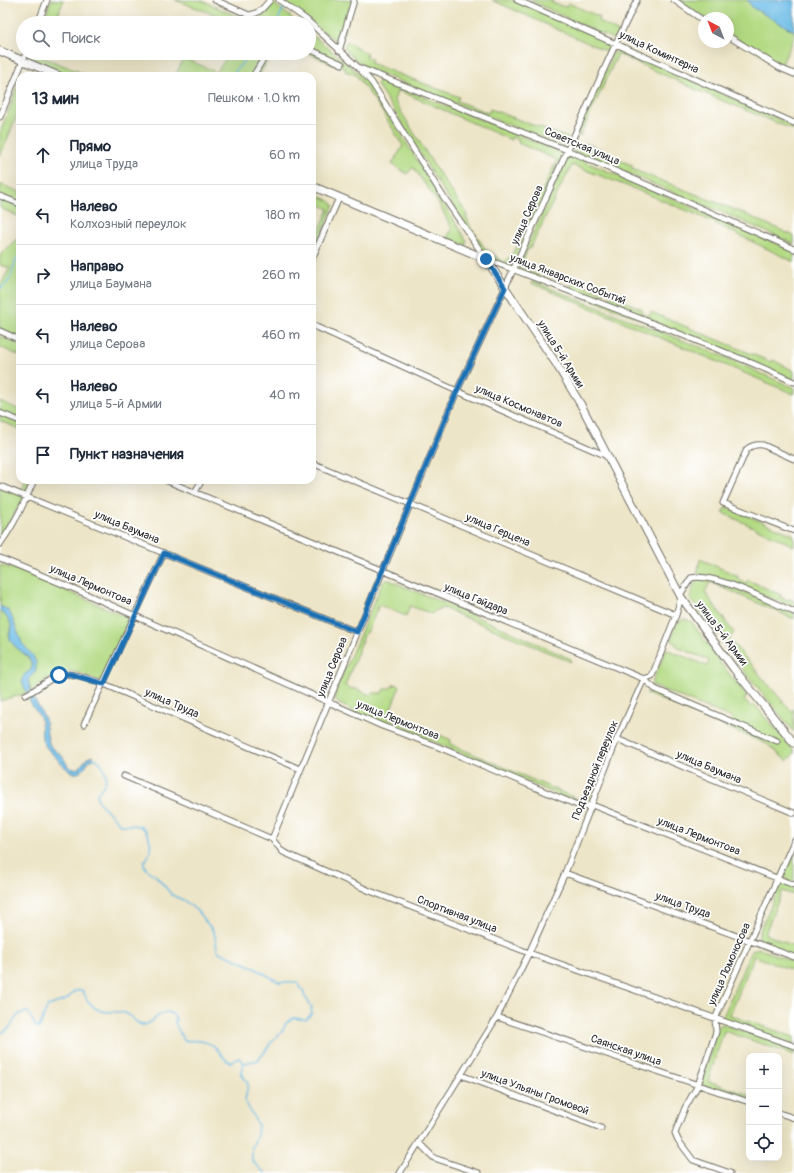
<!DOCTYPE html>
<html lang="ru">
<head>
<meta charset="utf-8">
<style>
	:root { --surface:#fff; --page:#f2f2f3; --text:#1f2937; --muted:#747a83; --line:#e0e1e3 }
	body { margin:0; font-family:Pangolin,sans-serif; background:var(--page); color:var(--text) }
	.controls { position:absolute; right:12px; bottom:12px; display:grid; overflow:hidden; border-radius:8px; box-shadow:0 4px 16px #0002 }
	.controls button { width:36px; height:36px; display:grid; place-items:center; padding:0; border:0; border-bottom:1px solid var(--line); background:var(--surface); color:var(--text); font:20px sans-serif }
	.compass { position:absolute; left:698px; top:12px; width:36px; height:36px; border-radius:50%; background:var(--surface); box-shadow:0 4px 16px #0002; rotate:318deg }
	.stop { position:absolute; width:12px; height:12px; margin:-9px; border:3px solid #1f6fb2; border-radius:50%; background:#fff }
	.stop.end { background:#1f6fb2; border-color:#fff; box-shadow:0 1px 4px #0008 }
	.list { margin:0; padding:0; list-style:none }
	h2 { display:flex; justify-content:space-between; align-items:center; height:52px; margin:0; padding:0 16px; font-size:17px }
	h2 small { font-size:13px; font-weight:400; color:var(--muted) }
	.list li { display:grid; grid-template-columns:26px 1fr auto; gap:12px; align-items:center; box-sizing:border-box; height:60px; padding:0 16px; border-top:1px solid var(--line) }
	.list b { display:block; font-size:15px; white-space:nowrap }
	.list p { margin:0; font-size:13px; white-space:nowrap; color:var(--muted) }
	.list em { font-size:13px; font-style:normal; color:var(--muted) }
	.icon { flex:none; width:22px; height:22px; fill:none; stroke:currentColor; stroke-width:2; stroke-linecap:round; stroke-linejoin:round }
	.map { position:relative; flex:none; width:794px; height:1173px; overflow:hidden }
	.search { position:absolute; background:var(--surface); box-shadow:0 4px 16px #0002; left:16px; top:16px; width:300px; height:44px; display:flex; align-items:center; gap:10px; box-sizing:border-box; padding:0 14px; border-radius:22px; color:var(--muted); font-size:15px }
	.panel { position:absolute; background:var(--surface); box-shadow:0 4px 16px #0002; left:16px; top:72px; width:300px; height:412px; border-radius:12px }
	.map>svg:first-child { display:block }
</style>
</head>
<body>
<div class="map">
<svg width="794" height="1173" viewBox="0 0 794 1173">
	<rect width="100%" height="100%" fill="#fff"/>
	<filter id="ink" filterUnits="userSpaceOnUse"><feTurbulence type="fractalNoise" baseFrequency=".025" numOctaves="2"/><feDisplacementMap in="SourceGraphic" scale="8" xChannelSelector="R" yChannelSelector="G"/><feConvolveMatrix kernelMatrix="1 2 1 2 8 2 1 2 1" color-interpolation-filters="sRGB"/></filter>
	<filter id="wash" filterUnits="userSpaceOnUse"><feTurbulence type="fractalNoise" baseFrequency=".012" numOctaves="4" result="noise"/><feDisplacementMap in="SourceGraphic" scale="16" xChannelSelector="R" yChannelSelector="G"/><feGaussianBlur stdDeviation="0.9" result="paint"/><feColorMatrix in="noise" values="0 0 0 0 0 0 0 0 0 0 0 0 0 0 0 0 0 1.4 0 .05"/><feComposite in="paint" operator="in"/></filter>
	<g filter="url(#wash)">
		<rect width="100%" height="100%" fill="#ede5c7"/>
		<path fill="#b3da83" stroke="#6f8257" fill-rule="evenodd" d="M51 0H64L54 23H43Z
			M175 0H201L234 15 258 20 273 3 298 23H225L226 19Z
			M282 0H352L343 35 338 43Z
			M492 0H517L612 44 610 53Z
			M529 0H553L552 3 566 7 568 3 600 17 598 21 619 32 615 40Z
			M678 0H747L753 8 794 31V38L781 66 728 34V18H705Z
			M309 32 362 76 371 87 385 108 466 240V245L447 238 452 229 439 204 413 167 407 174 392 164 403 146 382 111 356 75 345 71 346 68 336 64 335 66 308 53H309Z
			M347 41 367 54 366 57 372 59 370 63 459 97 457 101 489 113 490 109 568 138 564 147 367 68 357 61 343 48Z
			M617 51H625L794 126V130L697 90 618 54 580 136 578 135 575 143 583 147 585 143 606 151 604 154 632 165V169L743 213 794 236V244L728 215 571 150V148L613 54Z
			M30 53H43L42 57 90 76H63L30 61 29 59Z
			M230 53H272L259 76H175L184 58 216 72Z
			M20 79V108L0 157V133Z
			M379 79 563 153 538 210 510 268 495 263 485 254 433 175 398 116 377 85ZM398 90 511 140 512 137 519 140 518 143 557 160 525 226 526 227 517 243 519 244 505 263 486 250 473 230 472 231 466 216 467 214 433 164 394 100Z
			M570 157H574L586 162 794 251V262L700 216 632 188 572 165 545 218 530 249H528L520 268 570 288 572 282 604 293 603 297 608 299 609 295 642 309 641 313 649 316 651 312 771 362 773 360 794 371V380L517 270V268L566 161Z
			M0 184 20 192V217L0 208Z
			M312 193 328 200 334 205 312 256V246L329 209 312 201Z
			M20 236V338L0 330V286L10 268 0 265V255Z
			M533 281C589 305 647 326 705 349 735 361 764 375 794 388V394L531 283Z
			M0 336 20 345V356L0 347Z
			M0 401 20 410V429L0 421Z
			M26 480H31L21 502 0 537V481L21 490Z
			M726 507 794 535V546L723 513Z
			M700 559 738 576 737 578 746 583 748 580 781 595 780 597 788 600 789 599 794 601V607L715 577 697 574Z
			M0 565 18 570 131 619 103 679 98 681C89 677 75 669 64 672 52 674 41 684 31 691L28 680 32 675 36 669 22 644 11 615 8 610 0 606Z
			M698 579H712L794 613V619L710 582 705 592 734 633 729 639 791 711 794 709V732L736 661 721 641 724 638 719 632 716 634 690 599 694 583Z
			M385 580H389L498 626 571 659V662L443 608 435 611 432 614 410 606 406 616 379 605 367 633H365L345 686 353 689 354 688 370 695 372 693H382L383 690 392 687 394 684 400 686 387 718 438 739 440 735 451 740 450 744 582 801 586 792 592 795C589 801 586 804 579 804L432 741 357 713 338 703 335 699V692L382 583Z
			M0 611C4 614 11 620 11 626 11 629 9 632 9 635 10 638 13 644 15 646 22 654 34 657 31 671L26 673 22 682 27 693 0 701Z
			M685 619 691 621 722 665 747 696 744 700 751 707 754 704 794 751V754L787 761 767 744 647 694 648 691 729 724 732 718 651 685 666 649 707 666 709 660 679 648 672 640C671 632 676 621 685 619Z
			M794 853V883L786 879 784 877Z
			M783 885H787L794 888V895L782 891 765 934 794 946V958L763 946 759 939V932L770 908 778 890Z
			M758 948 794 962V971L754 956 730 1015 794 1037V1044L722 1019 750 953 752 950Z
			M722 1024 794 1049V1055L724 1031 708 1081 749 1095V1102L701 1085 718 1027Z"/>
		<path fill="#6bbbe6" stroke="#4b7388" d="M747 0H794V31L753 8Z
			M0 606 8 610 11 615 22 643 33 656 36 662V669L34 673 28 680 31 691 27 693 22 682 24 675 31 670C35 654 17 653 11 641 8 636 11 631 11 626 11 620 4 614 0 611Z
			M33 697 45 719 47 735 50 746 62 756 68 766 73 769 79 768 87 758 93 756 94 759 88 761C79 781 70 773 59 761 53 754 47 750 43 742 40 734 43 725 40 717 37 711 31 707 29 699Z"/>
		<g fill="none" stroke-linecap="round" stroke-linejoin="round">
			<path stroke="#6bbbe6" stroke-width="1.5" d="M277 23 281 13 285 7
				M231 76 251 53
				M0 289C17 278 9 266 20 254
				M0 1034C4 1032 8 1029 11 1026 16 1018 18 1012 28 1012L36 1027 39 1028 48 1006 66 1000 75 991 82 990C85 994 86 1000 90 1003 103 1018 114 1008 127 1014 132 1017 136 1023 142 1025 152 1027 165 1000 176 1019L175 1023 184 1041C195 1040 209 1040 217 1049 221 1054 224 1060 230 1062L239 1058 244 1063 258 1060 264 1053 272 1041 282 1032 286 1023 294 1018 306 1020 312 1013 311 1010 312 1007 308 1004V1001L305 997 303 990 300 988 297 982H279L251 966 219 952 217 948 214 932 197 911 185 901 172 895 156 876 147 870 144 865V862C145 860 147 859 148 857 153 848 150 832 141 827 135 824 127 825 121 825L99 802C93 790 103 791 105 782 108 773 102 760 93 758
				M244 1063 241 1072 248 1084 245 1101 258 1125 257 1136 252 1147V1161L265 1173"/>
		</g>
	</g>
	<g filter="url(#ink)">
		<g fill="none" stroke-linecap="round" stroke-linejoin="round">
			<g stroke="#6f6c62" stroke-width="7">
				<path id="street" d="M215 0 249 15C259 14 264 7 270 0
					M279 0 307 20 359 68 372 83 441 193 486 259 665 328 754 364 794 382
					M517 0 794 123
					M674 0 704 21
					M38 23 47 0
					M728 36 780 68 794 74
					M309 49 342 64
					M339 51 354 0
					M360 68 567 150 794 249
					M253 76 267 53
					M0 117 26 53
					M0 196 20 204
					M312 259 339 198
					M312 325 457 391 607 456
					M0 331 20 340
					M0 413 20 421
					M794 459 763 445C756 444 752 445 747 449L723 503 794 531
					M312 463 676 615
					M165 480 644 679 655 689 777 741
					M0 486 357 632
					M195 492 202 480
					M0 544C14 525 25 502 34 480
					M0 558 77 590 382 726 436 746 582 807 592 805 794 885
					M680 595 691 578C714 572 771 602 794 612
					M25 695C36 690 46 681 57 676 69 670 92 680 104 684L300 769
					M84 724 164 553
					M617 739 794 813
					M124 776 272 839 283 852 370 891 529 953 794 1046
					M272 839 457 391 505 288 616 43 637 0
					M565 873 794 957
					M497 1017 749 1102
					M461 1075 601 1128
					M779 1113 794 1118
					M419 1143 434 1158 479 1173
					M400 1173 497 1017 529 953 565 873 617 739 644 679 652 676 676 615 681 597
					M730 1173 693 1160 678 1140 675 1133 685 1108 698 1085 716 1032 715 1019 794 841"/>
			</g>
			<g stroke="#6f6c62" stroke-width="9">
				<path id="secondary" d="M0 51 59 76
					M312 186 486 259 555 362 581 405 681 597 734 669 794 743"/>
			</g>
			<use href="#street" stroke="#fff" stroke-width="5"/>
			<use href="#secondary" stroke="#fff" stroke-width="7"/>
		</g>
	</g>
	<g fill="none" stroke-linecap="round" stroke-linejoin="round" filter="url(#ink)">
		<path stroke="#1f6fb2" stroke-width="5" d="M59 675 70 674 104 684 164 553 357 632 457 391 505 288 486 259"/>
	</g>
	<g text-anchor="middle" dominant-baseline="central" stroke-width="3.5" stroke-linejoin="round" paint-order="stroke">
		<g font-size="11" fill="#2b2b2b" stroke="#fff">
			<text transform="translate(659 52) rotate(25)">улица Коминтерна</text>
			<text transform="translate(582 146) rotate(23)">Советская улица</text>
			<text transform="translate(527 215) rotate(-66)">улица Серова</text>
			<text transform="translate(568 279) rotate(21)">улица Январских Событий</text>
			<text transform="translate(561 354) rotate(58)">улица 5-й Армии</text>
			<text transform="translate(519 406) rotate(23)">улица Космонавтов</text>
			<text transform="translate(127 527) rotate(23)">улица Баумана</text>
			<text transform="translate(498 530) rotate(23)">улица Герцена</text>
			<text transform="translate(91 585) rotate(23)">улица Лермонтова</text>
			<text transform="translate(476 599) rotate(22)">улица Гайдара</text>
			<text transform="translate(722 633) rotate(53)">улица 5-й Армии</text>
			<text transform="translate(332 667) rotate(-68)">улица Серова</text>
			<text transform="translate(172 703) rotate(24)">улица Труда</text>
			<text transform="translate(398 720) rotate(22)">улица Лермонтова</text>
			<text transform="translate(709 767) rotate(23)">улица Баумана</text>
			<text transform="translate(595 770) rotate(-68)">Подъездной переулок</text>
			<text transform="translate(699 836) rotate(21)">улица Лермонтова</text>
			<text transform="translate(683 905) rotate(20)">улица Труда</text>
			<text transform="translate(457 914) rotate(21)">Спортивная улица</text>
			<text transform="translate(729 964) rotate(-66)">улица Ломоносова</text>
			<text transform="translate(626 1050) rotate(19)">Саянская улица</text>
			<text transform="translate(535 1092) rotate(20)">улица Ульяны Громовой</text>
		</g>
	</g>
</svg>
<div class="controls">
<button>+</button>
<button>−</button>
<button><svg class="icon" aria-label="locate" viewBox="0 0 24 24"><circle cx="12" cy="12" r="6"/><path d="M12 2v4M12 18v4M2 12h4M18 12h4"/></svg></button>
</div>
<svg class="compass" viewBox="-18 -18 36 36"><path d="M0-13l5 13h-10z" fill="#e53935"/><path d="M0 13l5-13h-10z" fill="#747a83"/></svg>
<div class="stop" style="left:59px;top:675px"></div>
<div class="stop end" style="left:486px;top:259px"></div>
<div class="search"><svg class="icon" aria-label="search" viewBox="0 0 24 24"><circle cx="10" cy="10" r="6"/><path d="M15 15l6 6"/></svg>Поиск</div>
<section class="panel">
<h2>13 мин<small>Пешком · 1.0 km</small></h2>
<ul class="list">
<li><svg class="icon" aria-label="ahead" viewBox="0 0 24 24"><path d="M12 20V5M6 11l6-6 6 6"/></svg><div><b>Прямо</b><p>улица Труда</p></div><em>60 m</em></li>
<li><svg class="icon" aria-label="left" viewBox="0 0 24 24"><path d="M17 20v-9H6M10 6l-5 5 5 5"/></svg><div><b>Налево</b><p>Колхозный переулок</p></div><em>180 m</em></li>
<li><svg class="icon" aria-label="right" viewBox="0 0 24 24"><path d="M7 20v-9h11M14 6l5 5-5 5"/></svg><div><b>Направо</b><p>улица Баумана</p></div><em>260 m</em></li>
<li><svg class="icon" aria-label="left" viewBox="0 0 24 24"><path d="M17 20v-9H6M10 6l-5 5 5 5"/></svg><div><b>Налево</b><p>улица Серова</p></div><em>460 m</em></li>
<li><svg class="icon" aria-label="left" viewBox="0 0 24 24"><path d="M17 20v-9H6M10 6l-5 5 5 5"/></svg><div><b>Налево</b><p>улица 5-й Армии</p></div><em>40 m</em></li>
<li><svg class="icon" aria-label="arrive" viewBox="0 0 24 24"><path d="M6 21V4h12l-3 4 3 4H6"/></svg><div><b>Пункт назначения</b></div></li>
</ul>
</section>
</div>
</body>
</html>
